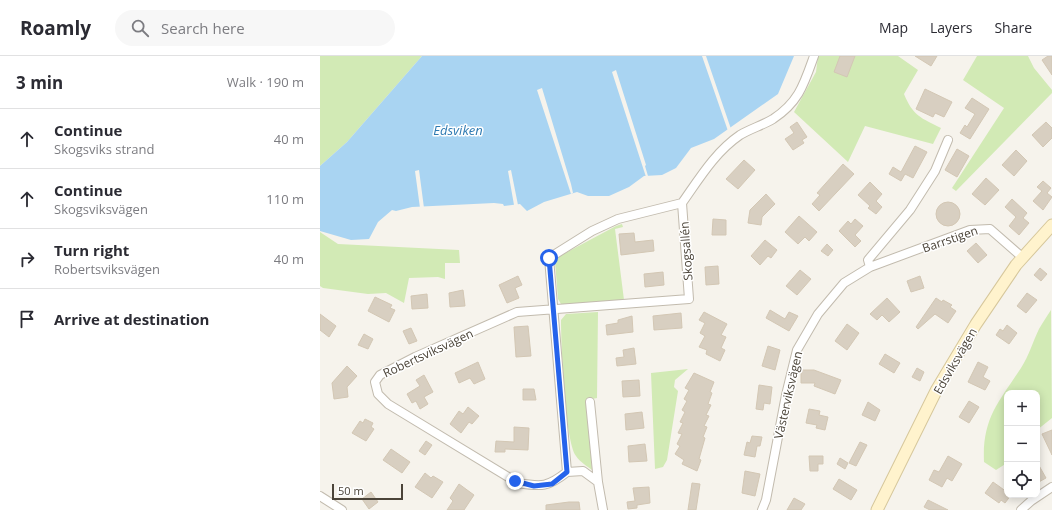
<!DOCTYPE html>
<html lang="en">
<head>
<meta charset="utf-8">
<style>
	:root { --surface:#fff; --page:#f7f7f7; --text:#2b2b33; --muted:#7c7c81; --line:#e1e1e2 }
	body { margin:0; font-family:"Open Sans",sans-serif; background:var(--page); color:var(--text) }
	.controls { position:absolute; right:12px; bottom:12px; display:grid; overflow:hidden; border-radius:8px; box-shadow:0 2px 10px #0003 }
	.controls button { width:36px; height:36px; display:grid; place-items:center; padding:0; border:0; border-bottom:1px solid var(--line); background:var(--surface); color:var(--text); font:20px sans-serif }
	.scale { position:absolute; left:12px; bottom:10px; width:71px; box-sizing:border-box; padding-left:4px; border:2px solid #4b4439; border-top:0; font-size:11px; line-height:14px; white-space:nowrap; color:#4b4439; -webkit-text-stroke:3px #fff; paint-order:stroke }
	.stop { position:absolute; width:12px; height:12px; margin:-9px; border:3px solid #2563eb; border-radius:50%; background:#fff }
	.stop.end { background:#2563eb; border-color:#fff; box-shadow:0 1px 4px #0008 }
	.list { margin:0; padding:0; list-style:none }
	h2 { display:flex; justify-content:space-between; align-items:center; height:52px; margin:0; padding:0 16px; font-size:17px }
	h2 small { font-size:13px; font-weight:400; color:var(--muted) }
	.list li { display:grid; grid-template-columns:26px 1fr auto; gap:12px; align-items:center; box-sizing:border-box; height:60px; padding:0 16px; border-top:1px solid var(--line) }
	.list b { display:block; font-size:15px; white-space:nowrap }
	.list p { margin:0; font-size:13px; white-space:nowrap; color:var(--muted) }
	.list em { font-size:13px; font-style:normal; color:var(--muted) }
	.icon { flex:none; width:22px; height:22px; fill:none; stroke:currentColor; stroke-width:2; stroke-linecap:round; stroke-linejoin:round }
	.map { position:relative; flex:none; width:732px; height:454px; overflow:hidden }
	header { display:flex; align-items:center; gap:24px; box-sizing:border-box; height:56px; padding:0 20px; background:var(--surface); border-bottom:1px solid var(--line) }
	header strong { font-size:19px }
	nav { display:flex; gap:22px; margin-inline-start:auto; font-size:14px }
	.search { width:280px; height:36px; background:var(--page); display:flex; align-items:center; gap:10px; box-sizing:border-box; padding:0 14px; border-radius:22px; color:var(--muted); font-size:15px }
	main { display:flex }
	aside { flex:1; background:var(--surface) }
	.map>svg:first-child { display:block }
</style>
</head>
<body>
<header>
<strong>Roamly</strong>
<div class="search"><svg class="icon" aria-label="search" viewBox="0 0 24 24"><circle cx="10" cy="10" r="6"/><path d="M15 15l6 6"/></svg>Search here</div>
<nav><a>Map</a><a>Layers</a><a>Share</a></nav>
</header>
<main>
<aside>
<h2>3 min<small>Walk · 190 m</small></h2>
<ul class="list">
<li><svg class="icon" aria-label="ahead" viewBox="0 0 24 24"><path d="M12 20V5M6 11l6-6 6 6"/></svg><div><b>Continue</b><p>Skogsviks strand</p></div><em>40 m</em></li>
<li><svg class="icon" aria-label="ahead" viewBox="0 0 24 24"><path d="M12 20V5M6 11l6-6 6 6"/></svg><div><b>Continue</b><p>Skogsviksvägen</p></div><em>110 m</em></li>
<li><svg class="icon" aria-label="right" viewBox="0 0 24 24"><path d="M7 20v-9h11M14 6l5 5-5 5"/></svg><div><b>Turn right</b><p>Robertsviksvägen</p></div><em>40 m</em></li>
<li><svg class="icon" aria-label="arrive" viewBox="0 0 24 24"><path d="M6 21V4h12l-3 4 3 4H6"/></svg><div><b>Arrive at destination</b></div></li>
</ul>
</aside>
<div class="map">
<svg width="732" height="454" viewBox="0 0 732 454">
	<rect width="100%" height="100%" fill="#f6f3ec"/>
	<path fill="#d2eab5" d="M0 0H102L27 86 0 110Z
		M498 0H578L598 14 584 38C593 60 601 62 621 72L613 88 545 70 528 106 474 56 496 16Z
		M657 0H708L714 12 732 34V37L636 135 632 132 684 52 643 24Z
		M302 168 303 171 295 173 304 244 249 250 241 248 238 243 235 206 238 201 296 170Z
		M0 176 18 188 139 194 140 207H125V223L118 221 89 222 84 247 66 237 48 238 3 232 0 230Z
		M731 254 732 362 717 374V337H687V407L676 414 664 406C662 362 679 346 701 312 709 300 713 285 719 273 723 266 727 260 731 254Z
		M278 256 277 342 267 344 272 414C267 410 260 406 256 400 245 385 241 287 241 264L246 258Z
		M368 313 355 324 354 331 358 335 347 404 343 411 335 413 331 317Z"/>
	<path fill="#a9d4f2" d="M102 0H474L458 38 394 83 371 92 356 112 342 119 324 120 309 131 289 140H268L257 136 224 146 207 155 200 148 184 150 183 148 174 147 92 151 76 155 72 154 58 166 49 183 31 184 0 175V110L27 86Z"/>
	<path fill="#f6f3ec" d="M382 0H386L411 73 408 75Z
		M296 14 326 109 325 110 328 120 326 121 292 16Z
		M222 32 251 128 253 137 251 138 217 34Z
		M99 114 104 152H100L95 115Z
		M191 114 198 149H194L188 115Z"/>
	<path fill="#d8cfc1" stroke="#d3c7b4" d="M520 0H535L527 21 514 16Z
		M595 0H617L611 10Z
		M728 0H732V19L722 4Z
		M605 33 632 46 624 61 615 57 613 61 596 53Z
		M652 42 669 53 650 83 640 77 645 69 647 71 655 58 645 52Z
		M477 66 487 81 482 84 484 87 473 94 465 83 474 77 470 71Z
		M726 66 732 72V82L723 91 712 79Z
		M595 90 607 96 593 122 585 118 581 125 569 118 573 111 581 116Z
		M637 93 649 100 637 121 625 114Z
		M696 94 707 105 694 120 682 109Z
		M424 104 435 114 418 133 406 123Z
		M523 108 534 118 499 155 492 148 500 139 497 137Z
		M666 122 679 134 665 149 652 138Z
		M723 125 731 132 727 137 732 141 723 154 713 145 722 135 717 131Z
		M550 126 562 138 556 145 562 151 556 158 548 152 550 150 538 139Z
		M446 138 455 148 442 161 441 169 428 167 430 154Z
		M692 143 707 157 703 162 709 167 699 179 689 170 696 161 685 151Z
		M616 158a12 12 0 1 1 24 0a12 12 0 1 1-24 0Z
		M479 160 497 176 489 185 485 181 478 188 465 176Z
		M393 163 406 164V179H392Z
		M535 163 543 170 535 179 541 185 535 191 519 175 528 165 531 168Z
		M314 177 315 186 333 184 334 195 301 199 299 178Z
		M445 184 457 194 451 202 448 200 440 209 431 200Z
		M656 187 667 199 658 207 647 195Z
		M507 188 513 194 508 200 501 195Z
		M398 210 399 228 386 229 385 211Z
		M720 212 727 218 721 225 714 219Z
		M480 214 491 223 477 239 466 230Z
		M343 216 344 229 325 231 324 218Z
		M198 220 202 229 195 232 199 242 187 247 179 229Z
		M600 220 604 232 591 236 587 225Z
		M143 234 145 250 130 251 129 237Z
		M707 237 717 244 706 257 697 250Z
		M107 238 108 252 92 253 91 240Z
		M55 241 72 249 70 252 75 254 69 266 48 255Z
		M567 242 580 256 569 266 562 259 557 264 550 258Z
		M616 242 622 246 623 244 632 249 630 251 636 255 628 267 615 258 598 273 596 271Z
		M450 254 465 263 469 256 478 260 469 275 446 262Z
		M384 256 407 268 401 279 406 281 401 292 405 294 400 305 386 298 387 294 379 291 385 280 380 277 385 267 379 264Z
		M361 257 362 272 334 274 333 260Z
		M0 258 16 270 9 281 0 274Z
		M312 260 313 276 287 279 286 269 298 267V264Z
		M527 268 539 277 527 294 515 285Z
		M687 269 697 277 689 288 676 279 680 273 683 275Z
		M208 270 211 300 196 301 194 271Z
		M91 272 97 285 89 288 83 275Z
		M44 278 53 283 48 293 38 289Z
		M448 290 460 294 455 314 442 310Z
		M314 292 316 308 297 310 296 302 304 301 303 294Z
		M565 298 580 307 574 317 559 308Z
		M158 306 165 323 154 328 150 322 139 327 135 317Z
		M658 306 668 311 663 321 670 325 665 334 648 326Z
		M27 310 37 320 27 331 28 341 14 343 12 327Z
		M597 312 604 316 600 325 592 321Z
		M481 314H494L521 324 515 338 494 330 495 327H481Z
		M374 317 394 326 390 336 392 337 388 348 391 349 386 359 389 360 384 370 387 371 383 381 385 382 379 403 381 404 377 415 362 408 364 404 355 398 360 390 357 388 362 378 358 377 363 367 360 366 365 356 362 354 367 345 364 343 369 334 365 332Z
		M104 319 113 336 104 341 108 348 100 353 96 345 92 347 87 338 100 330 96 324Z
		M319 324 320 340 303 341 302 325Z
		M439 329 452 331 450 348 444 347 443 354 436 353Z
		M203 333H214L216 344H203Z
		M649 345 659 351 649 367 639 361Z
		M548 346 560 354 555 365 542 359Z
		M148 351 159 360 152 368 149 366 141 377 130 368 139 355 143 358Z
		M489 353 500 355 499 359 508 361 505 374 496 372 497 369 486 367Z
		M322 356 324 372 306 374 305 358Z
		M45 363 53 367 51 371 54 373 46 385 32 377 40 365 43 367Z
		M194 371 209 372 208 394 185 393V396H175L176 385 194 386Z
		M732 374V399L722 378Z
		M432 380 442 381 440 390H437L435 401 424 399 427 386 430 387Z
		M106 385 112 389 105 399 99 395Z
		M540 386 547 389 536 410 529 407Z
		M325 388 327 405 309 406 308 390Z
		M71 393 90 406 82 417 63 404Z
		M489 400H503V408H498V415H490Z
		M628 400 642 408 632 425 627 422 622 431 609 424 614 414 619 416Z
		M520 402 528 407 525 413 517 408Z
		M717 406 726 422 717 427Z
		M425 415 440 418 435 440 422 437Z
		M105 417 111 422 113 420 123 426 112 442 95 431Z
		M519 423 537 434 531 444 513 433Z
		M673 426 687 436V439H691L685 447 681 444 679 447 665 437Z
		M372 427 380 428 376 454H368Z
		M139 428 154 439 144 454H127L133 445 130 442Z
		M329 431 330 447 317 449V452L308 453 307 446 315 445 313 432Z
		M51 436 58 446 49 453 42 443Z
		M474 442 485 448 481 454H467Z
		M608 444 628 454H610L604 451Z
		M249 446H259L260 454H226V449Z"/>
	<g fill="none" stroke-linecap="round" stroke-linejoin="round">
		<g stroke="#c2bbae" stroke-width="10">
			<path id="street" d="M550 211 548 204 590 154 615 115 628 84
				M270 346 278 426
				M247 416C228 431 222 431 198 427L68 348 58 338 55 326 60 319 95 301 197 256 369 243 362 147
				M247 416 229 202 272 175 298 163 362 147C379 123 395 96 420 79 430 73 443 69 453 63 479 46 484 28 494 0
				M247 416 263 415 278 426 283 454
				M0 440 22 454
				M442 454 446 444 466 339 477 294 498 258 524 227 550 211 650 174 670 173 702 201
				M701 454 711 445 732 431"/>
		</g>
		<g stroke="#d6c79b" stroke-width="13">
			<path id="secondary" d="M557 454 617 333 656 268 696 209 732 169"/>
		</g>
		<use href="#street" stroke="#fff" stroke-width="8"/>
		<use href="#secondary" stroke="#fff3cd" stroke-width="11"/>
	</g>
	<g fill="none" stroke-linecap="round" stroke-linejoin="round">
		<path stroke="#2563eb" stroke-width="5" d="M195 425 214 430 232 428 247 416 229 202"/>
	</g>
	<g text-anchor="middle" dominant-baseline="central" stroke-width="3" stroke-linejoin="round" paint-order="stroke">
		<g font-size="12" fill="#4b4439" stroke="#fff">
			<text transform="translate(630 183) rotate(-19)">Barrstigen</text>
			<text transform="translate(366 195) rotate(-94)">Skogsallén</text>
			<text transform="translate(108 297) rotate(-25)">Robertsviksvägen</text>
			<text transform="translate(635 305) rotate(-60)">Edsviksvägen</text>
			<text transform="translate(468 339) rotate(-77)">Västerviksvägen</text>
		</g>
		<g font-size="13" font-style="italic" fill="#2e7ab2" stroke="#fff">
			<text x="138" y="74">Edsviken</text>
		</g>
	</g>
</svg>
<div class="controls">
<button>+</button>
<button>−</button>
<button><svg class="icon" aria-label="locate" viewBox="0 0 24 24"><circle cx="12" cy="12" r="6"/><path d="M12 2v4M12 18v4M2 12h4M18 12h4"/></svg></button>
</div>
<div class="scale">50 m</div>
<div class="stop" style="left:229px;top:202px"></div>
<div class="stop end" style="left:195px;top:425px"></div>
</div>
</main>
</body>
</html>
